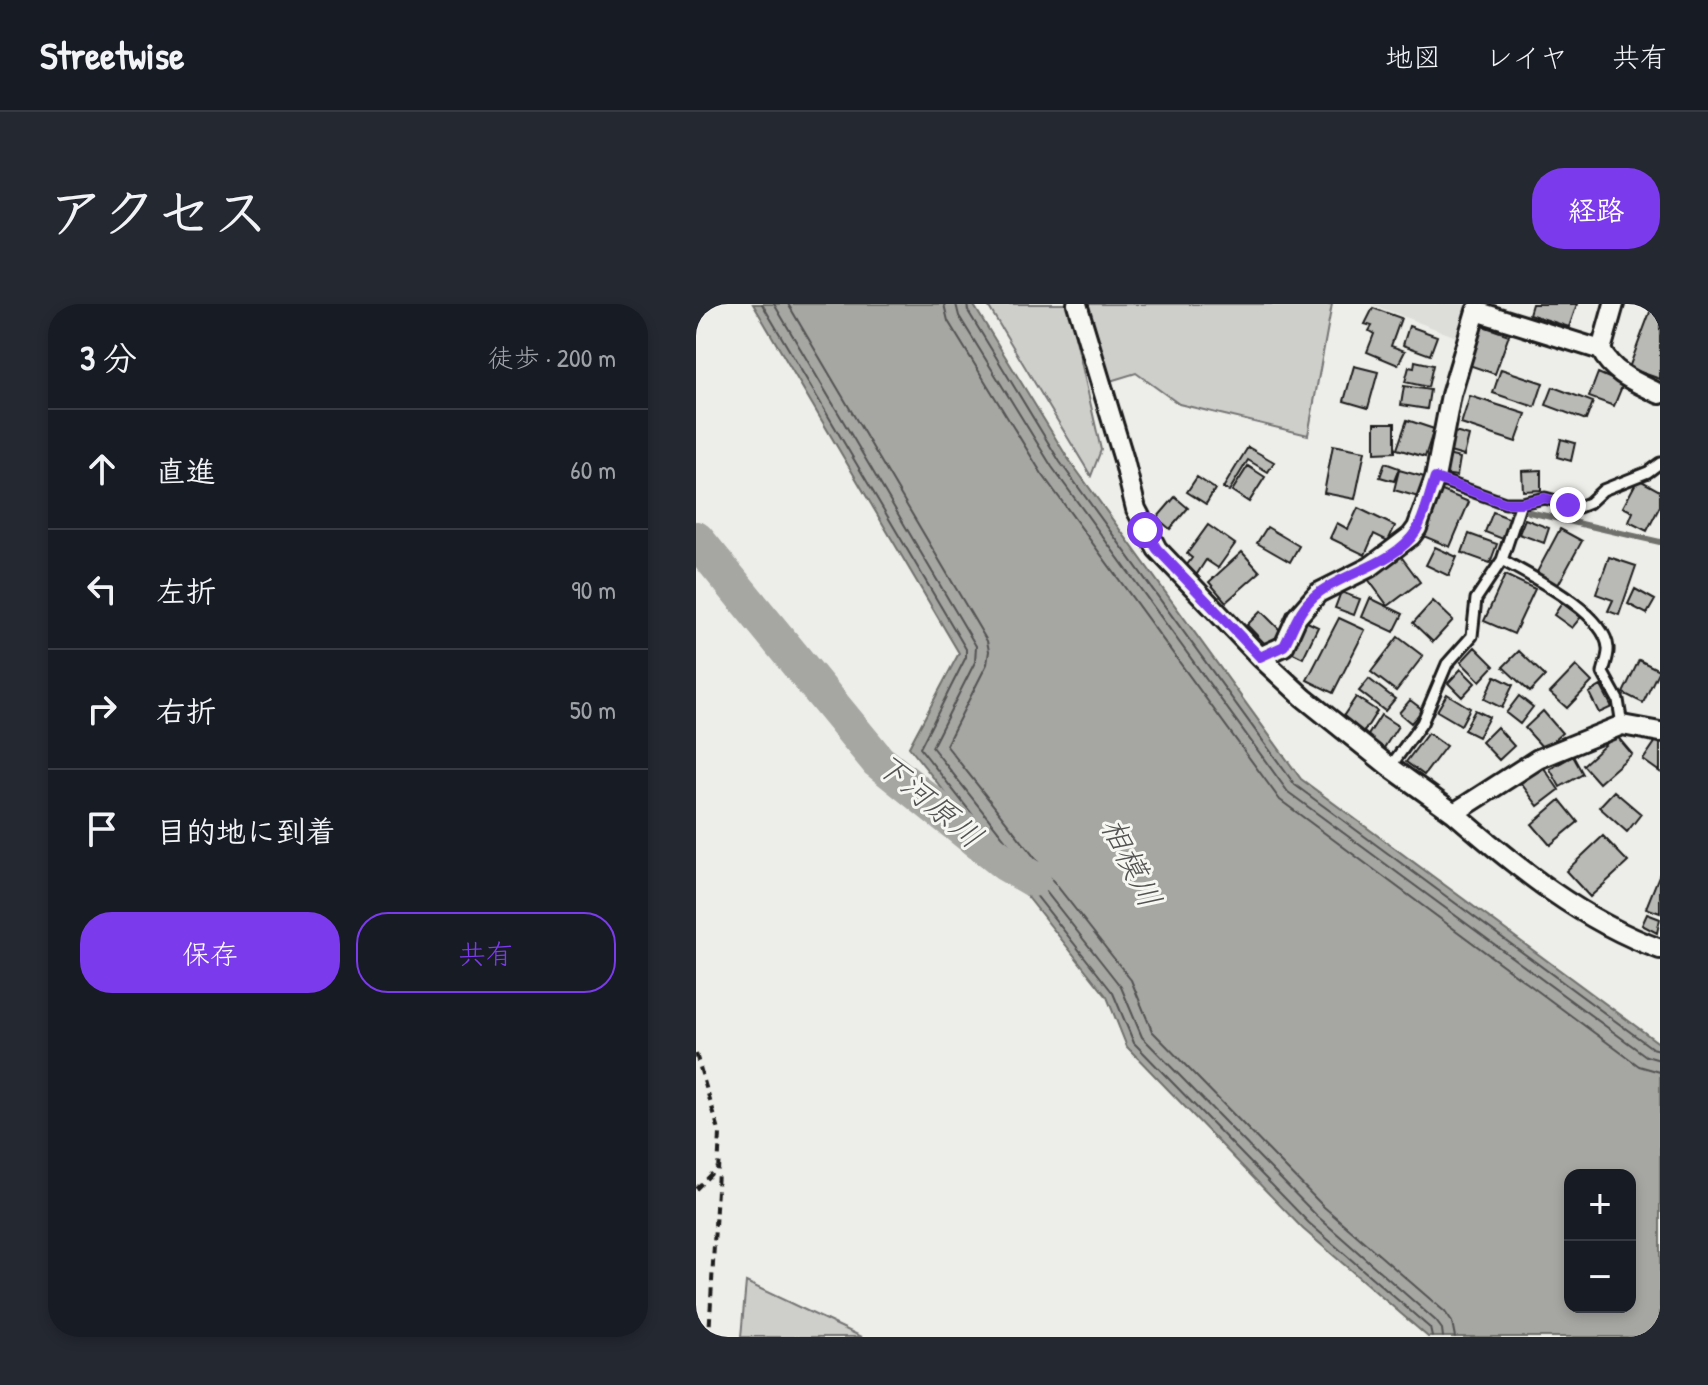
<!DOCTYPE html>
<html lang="ja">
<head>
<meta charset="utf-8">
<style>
	:root { --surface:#171b24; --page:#242831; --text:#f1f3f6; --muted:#9ea1a6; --line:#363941; --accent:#7c3aed }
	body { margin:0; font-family:"Patrick Hand","Klee One",sans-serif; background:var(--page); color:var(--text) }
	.controls { position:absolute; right:24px; bottom:24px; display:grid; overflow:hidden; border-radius:16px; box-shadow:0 4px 12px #0003 }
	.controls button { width:72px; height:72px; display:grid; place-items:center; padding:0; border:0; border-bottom:2px solid var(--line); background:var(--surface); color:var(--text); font:40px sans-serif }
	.stop { position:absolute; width:24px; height:24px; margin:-18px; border:6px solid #7c3aed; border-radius:50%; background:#fff }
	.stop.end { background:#7c3aed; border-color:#fff; box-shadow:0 2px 8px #0008 }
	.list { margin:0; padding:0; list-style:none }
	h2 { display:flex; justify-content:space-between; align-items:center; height:104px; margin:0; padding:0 32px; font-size:34px }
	h2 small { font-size:26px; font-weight:400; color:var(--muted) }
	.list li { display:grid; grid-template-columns:52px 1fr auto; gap:24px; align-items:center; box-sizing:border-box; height:120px; padding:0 32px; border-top:2px solid var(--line) }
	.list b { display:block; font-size:30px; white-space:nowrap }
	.list em { font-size:26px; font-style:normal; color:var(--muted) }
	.actions { display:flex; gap:16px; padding:24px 32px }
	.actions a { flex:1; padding:18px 0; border:2px solid var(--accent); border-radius:32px; text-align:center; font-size:28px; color:var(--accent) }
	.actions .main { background:var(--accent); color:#fff }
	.icon { flex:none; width:44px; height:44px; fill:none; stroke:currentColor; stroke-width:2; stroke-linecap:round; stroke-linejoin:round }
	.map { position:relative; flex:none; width:964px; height:1033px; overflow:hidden; border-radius:32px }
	header { display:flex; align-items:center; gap:48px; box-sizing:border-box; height:112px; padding:0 40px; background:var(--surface); border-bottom:2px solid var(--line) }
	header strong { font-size:38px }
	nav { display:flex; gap:44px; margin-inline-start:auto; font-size:28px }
	.intro { display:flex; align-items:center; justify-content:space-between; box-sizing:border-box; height:192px; padding:0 48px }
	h1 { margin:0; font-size:56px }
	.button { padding:20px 36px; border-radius:32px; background:var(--accent); color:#fff; font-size:28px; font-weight:700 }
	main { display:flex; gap:48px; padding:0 48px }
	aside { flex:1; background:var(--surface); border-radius:32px; box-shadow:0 4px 12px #0003 }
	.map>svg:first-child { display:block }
</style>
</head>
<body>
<header>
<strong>Streetwise</strong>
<nav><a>地図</a><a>レイヤ</a><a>共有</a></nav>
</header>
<div class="intro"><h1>アクセス</h1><a class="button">経路</a></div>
<main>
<aside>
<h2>3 分<small>徒歩 · 200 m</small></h2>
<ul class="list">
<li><svg class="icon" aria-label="ahead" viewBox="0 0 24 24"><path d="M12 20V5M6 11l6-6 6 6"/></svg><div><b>直進</b></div><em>60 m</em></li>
<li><svg class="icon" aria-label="left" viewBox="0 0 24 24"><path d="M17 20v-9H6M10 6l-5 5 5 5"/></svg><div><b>左折</b></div><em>90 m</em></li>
<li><svg class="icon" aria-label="right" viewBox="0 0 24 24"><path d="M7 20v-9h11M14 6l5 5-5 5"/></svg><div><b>右折</b></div><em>50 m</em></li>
<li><svg class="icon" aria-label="arrive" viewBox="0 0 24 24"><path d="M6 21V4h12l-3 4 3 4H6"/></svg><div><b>目的地に到着</b></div></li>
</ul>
<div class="actions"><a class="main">保存</a><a>共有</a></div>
</aside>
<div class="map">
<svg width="964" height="1033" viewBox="0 0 964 1033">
	<rect width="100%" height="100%" fill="#edede9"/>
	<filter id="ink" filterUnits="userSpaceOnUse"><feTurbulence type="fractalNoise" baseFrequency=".0125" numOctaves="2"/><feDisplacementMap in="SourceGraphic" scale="16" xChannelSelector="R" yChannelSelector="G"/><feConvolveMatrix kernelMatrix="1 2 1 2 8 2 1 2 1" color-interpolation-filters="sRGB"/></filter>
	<g filter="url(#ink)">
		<path fill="#ddddda" d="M675 0H772L763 34Z"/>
		<path fill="#cececb" stroke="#757574" stroke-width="2" d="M291 0H372L405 146 395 172Z
			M387 0H636L612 131 483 100 440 69 414 77Z
			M50 978 166 1033H45Z"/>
		<path fill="#a6a6a3" stroke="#6f6f6d" stroke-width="2" fill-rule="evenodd" d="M57 0H277L371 153 605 475 964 740V1033H732L607 925 431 743 411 693 213 443 263 349ZM874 871H934V1003H874Z"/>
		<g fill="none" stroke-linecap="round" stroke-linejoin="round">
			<path stroke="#535352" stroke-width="2" d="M66 0 270 345V353L224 444 417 689 438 739 613 919 734 1024 736 1033
				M78 0 280 342 279 358 236 443 425 683 446 733 620 911 740 1017 746 1025 747 1033
				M92 0 291 337 293 347 291 360 250 441 435 676 456 727 628 903 749 1008 756 1018 759 1033
				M248 0 252 17 346 170 584 496 943 762 964 768
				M260 0 263 12 356 163 592 488 950 752 964 756
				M271 0 272 7 364 158 599 481 956 744 964 746"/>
			<path stroke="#6f6f6d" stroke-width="6" d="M833 208 964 238"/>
			<path stroke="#a6a6a3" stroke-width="36" d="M0 235 182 457 309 559 337 575"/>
		</g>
		<path fill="#b9b9b6" stroke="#1c1c1c" stroke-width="2" d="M836 0H881L873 23 833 10Z
			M957 0H964V75L933 64Z
			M677 4 705 14 695 42 709 47 702 61 671 48 678 30 673 27 676 22 669 20Z
			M784 21 813 31 799 70 770 60Z
			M713 22 741 32 734 51 707 41Z
			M719 57 737 61 732 83 709 78 713 63 718 64Z
			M658 62 682 68 672 104 648 97Z
			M805 65 847 79 839 103 797 89Z
			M902 69 927 80 918 102 893 93Z
			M708 82 734 86 731 105 705 101Z
			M857 83 897 98 890 116 850 101Z
			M774 92 830 110 820 138 765 120Z
			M711 116 738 125 729 153 701 145Z
			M679 119H699V148L679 149Z
			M755 127 773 132 768 152 750 147Z
			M865 135 879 139 875 157 861 153Z
			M637 141 669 147 659 195 628 189Z
			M552 143 578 158 572 168 552 156 533 187 527 184Z
			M751 151 764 154 761 172 747 170Z
			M689 159 703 164 698 177 684 173Z
			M552 162 569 173 553 198 536 187Z
			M703 166 732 174 726 194 698 186Z
			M845 166V186L827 187 826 167Z
			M501 173 519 185 510 200 491 188Z
			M942 175 964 187V202L951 227 933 218 937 208 927 203Z
			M744 186 773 198 754 243 725 231Z
			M479 193 492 204 474 225 461 214Z
			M662 204 699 222 692 237 678 230 669 251 634 234 641 219 652 225Z
			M797 208 815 215 807 235 789 228Z
			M829 215 853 224 848 239 823 230Z
			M512 221 539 240 522 264 510 256 499 273 488 265 496 254 491 250Z
			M571 223 603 242 594 258 561 239Z
			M864 225 886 237 862 281 840 270Z
			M773 230 801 240 794 259 766 249Z
			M739 243 761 253 753 272 730 261Z
			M546 248 564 268 530 298 513 278Z
			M704 251 724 278 692 302 672 275Z
			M913 253 940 262 923 311 912 307 917 296 900 290Z
			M809 271 839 285 818 330 788 317Z
			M939 285 959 296 951 310 932 300Z
			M645 288 664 295 658 311 639 304Z
			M674 294 707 310 698 328 666 313Z
			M737 297 757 316 737 338 717 319Z
			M866 299 885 313 876 324 858 311Z
			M565 307 586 328 571 342 551 321Z
			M643 314 669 326 637 389 611 376Z
			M609 317 622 323 607 354 593 347Z
			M702 333 727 352 700 387 675 368Z
			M779 343 798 362 784 377 765 358Z
			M823 347 849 372 834 388 807 363Z
			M943 356 963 366 947 399 927 389Z
			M880 362 896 378 871 404 854 389Z
			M765 365 779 379 766 393 752 379Z
			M799 372 817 381 806 404 788 395Z
			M673 375 699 395 689 407 663 387Z
			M905 382 916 403 903 409 893 389Z
			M751 390 774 404 765 421 741 407Z
			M823 392 837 403 824 420 810 409Z
			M660 393 681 407 666 431 644 417Z
			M714 396 727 406 715 419 703 409Z
			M779 406 793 413 782 433 768 426Z
			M847 407 866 429 848 445 829 424Z
			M685 411 702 422 686 447 669 436Z
			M801 423 818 442 803 456 786 438Z
			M732 429 750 442 728 471 710 458Z
			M920 431 936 450 903 479 887 461Z
			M960 437 964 440V468L947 456Z
			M877 452 887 470 864 483 854 465Z
			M846 461 863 486 842 502 824 478Z
			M918 487 945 510 931 528 903 503Z
			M864 496 882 518 854 541 836 520Z
			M907 532 932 558 894 593 870 567Z
			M964 569V609L950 604Z
			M951 610 964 615 961 629 946 621Z"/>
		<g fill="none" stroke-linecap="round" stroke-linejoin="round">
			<g stroke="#1c1c1c" stroke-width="15">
				<path id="lane" d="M739 174 809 199H825L849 194 883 203 893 199 907 186 952 168 964 159
					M806 256C834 272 909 308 912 344 913 352 908 362 907 369L922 396 926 421
					M694 463 726 419 751 360 776 332 780 295 806 256 825 199"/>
			</g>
			<g stroke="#1c1c1c" stroke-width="24">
				<path id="street" d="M381 0 428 156 440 205 461 245 564 353 608 394 694 463 758 509 842 455 926 421 964 428
					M918 0 905 46C917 70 940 78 964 90
					M564 353 588 342 601 313 622 289 674 263 715 232 721 224 739 174 755 91 780 7 905 46
					M758 509C820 563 886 617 964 645"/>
			</g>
			<path stroke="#1c1c1c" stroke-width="4" stroke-dasharray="8 6" stroke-linecap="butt" d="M0 750 24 830 13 1033
				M0 885 21 864"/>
			<use href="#lane" stroke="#f6f6f2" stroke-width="9"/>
			<use href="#street" stroke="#f6f6f2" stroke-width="18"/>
		</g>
	</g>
	<g fill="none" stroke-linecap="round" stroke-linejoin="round" filter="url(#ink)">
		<path stroke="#7c3aed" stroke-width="10" d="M449 226 461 245 564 353 588 342C598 323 603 304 621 290 649 268 699 260 720 227 729 212 733 191 739 174L809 199H825L849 194 872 201"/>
	</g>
	<g text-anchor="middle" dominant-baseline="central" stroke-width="6" stroke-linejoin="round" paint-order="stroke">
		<g font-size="32" font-style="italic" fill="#535352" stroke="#f6f6f2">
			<text transform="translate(234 496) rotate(40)">下河原川</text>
			<text transform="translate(436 558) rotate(64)">相模川</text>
		</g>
	</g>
</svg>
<div class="controls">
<button>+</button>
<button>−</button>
</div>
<div class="stop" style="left:449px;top:226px"></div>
<div class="stop end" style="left:872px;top:201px"></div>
</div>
</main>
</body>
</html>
